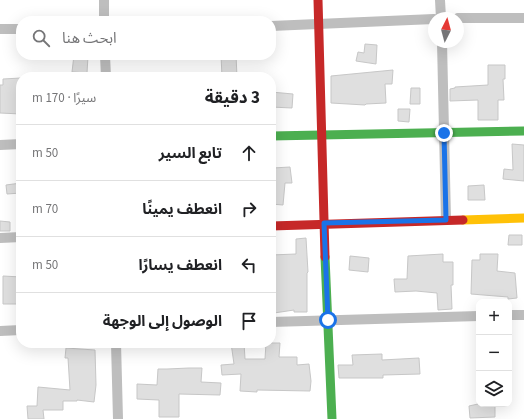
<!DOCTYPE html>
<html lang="ar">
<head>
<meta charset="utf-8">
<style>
	:root { --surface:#fff; --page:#f2f2f2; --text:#202124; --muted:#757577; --line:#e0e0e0 }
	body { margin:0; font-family:"Source Sans 3","Noto Sans Arabic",sans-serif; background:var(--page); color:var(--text); direction:rtl }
	.controls { position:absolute; right:12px; bottom:12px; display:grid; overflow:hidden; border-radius:8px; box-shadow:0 4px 16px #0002 }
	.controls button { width:36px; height:36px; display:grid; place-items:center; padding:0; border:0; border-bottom:1px solid var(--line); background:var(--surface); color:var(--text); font:20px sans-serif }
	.compass { position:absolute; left:428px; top:12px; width:36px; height:36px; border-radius:50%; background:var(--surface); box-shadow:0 4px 16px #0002; rotate:6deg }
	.stop { position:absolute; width:12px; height:12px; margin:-9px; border:3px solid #1a73e8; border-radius:50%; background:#fff }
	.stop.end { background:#1a73e8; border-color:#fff; box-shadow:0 1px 4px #0008 }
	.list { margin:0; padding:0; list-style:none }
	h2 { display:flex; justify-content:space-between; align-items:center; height:52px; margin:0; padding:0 16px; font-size:17px }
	h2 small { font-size:13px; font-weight:400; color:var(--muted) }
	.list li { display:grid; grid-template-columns:26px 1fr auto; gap:12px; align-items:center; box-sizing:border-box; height:56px; padding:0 16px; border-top:1px solid var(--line) }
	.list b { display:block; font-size:15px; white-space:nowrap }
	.list em { font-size:13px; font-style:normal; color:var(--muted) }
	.icon { flex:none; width:22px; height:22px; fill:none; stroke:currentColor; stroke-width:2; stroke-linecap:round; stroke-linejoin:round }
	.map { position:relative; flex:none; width:524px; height:419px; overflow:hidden; direction:ltr }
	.search { position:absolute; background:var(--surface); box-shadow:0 4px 16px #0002; left:16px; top:16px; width:260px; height:44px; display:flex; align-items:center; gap:10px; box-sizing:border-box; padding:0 14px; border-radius:16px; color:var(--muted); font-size:15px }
	.panel { position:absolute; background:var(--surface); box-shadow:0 4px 16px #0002; left:16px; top:72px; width:260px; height:276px; border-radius:16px; direction:rtl }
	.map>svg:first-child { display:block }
</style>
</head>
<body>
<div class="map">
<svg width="524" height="419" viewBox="0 0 524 419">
	<rect width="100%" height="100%" fill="#fff"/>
	<path fill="#dfdfdf" stroke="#c7c7c7" d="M365 44 377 45 376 64 356 61 358 52 364 53Z
		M74 55 88 56 87 73 72 72Z
		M221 55H236L237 77H222Z
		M488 65H505V79H503L504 100H498V120H478V100L450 101V89L455 88V87L488 85Z
		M393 70 392 84H385L386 103 366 104 365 105 331 103V76Z
		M21 78V114L0 113V85H3V79Z
		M411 88H420V104H410Z
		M271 92 293 94 292 108 271 107Z
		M398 109H410L409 122 398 121Z
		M512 144 524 145V181L503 179 504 169 513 170Z
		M290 167 292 183H285L283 205 271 204V175H274L273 168Z
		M21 183V193L7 194 6 185Z
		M484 185 485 200H468V186Z
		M0 221 10 222V231H0Z
		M509 235H522V245H508Z
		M306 238 308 272 307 273V312H294V310L274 313 271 255 296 254V239Z
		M443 254V262H453V285H451L452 309 438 310 437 293 416 291 395 292 394 279H407L408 256Z
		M480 254H498L497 271 515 273 517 298 508 299V297L471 294 472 260H480Z
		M350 256 369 258 368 272 349 270Z
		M3 276 21 277V304H3Z
		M231 343H244L245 359H265L266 343H280L279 357H297V365L309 364 311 381 310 391 257 390V392L240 391 241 374 222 375 221 365 234 364Z
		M66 348 95 350 96 385 94 402 77 400V401H63V410H43L44 419H28L27 406H37L38 387 70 390 68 358H65Z
		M382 354V360L419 358 420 374 383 375V378H339L338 365H353L352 355Z
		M189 368H202L201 382 221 383 220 395 179 394V417H159V400L137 399V384L157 385 158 369H167Z
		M478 404H495V417L470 418 469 406Z"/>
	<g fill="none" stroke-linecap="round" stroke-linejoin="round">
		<path stroke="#bebebe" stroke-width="10" d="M104 0V21
			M440 0 441 18
			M458 18H524
			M271 26 434 19
			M0 29H21
			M442 42 446 220
			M105 55 106 77
			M0 145 21 144
			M0 238 21 237
			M509 315H524
			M271 322 479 316
			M0 331 21 330
			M116 343 118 419"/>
		<path stroke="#4caf50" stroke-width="9" d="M271 136 524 131
			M325 257 332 419"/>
		<path stroke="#ffc107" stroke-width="9" d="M463 220 524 218"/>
		<path stroke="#c62828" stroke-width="9" d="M318 0 325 257
			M271 226 463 220"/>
	</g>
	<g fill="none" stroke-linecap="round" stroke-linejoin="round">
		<path stroke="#1a73e8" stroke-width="5" d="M328 320 324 223 446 220 444 133"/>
	</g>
</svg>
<div class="controls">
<button>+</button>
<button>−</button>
<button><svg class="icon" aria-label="layers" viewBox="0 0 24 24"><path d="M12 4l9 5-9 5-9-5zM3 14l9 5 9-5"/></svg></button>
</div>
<svg class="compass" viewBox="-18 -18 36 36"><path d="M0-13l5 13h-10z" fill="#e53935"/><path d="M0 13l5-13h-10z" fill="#757577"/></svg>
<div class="stop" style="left:328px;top:320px"></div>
<div class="stop end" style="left:444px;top:133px"></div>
<div class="search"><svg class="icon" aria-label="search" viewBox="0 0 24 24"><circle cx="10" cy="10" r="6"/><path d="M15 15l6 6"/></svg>ابحث هنا</div>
<section class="panel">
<h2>3 دقيقة<small>سيرًا · 170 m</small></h2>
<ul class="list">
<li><svg class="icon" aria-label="ahead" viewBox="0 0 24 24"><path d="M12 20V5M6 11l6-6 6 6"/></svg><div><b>تابع السير</b></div><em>50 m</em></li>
<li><svg class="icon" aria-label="right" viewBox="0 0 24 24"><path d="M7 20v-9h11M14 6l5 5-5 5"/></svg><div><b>انعطف يمينًا</b></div><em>70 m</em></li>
<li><svg class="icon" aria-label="left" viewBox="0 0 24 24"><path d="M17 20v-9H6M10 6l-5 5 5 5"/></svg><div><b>انعطف يسارًا</b></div><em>50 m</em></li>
<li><svg class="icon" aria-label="arrive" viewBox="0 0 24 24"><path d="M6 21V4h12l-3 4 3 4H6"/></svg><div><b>الوصول إلى الوجهة</b></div></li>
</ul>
</section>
</div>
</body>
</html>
